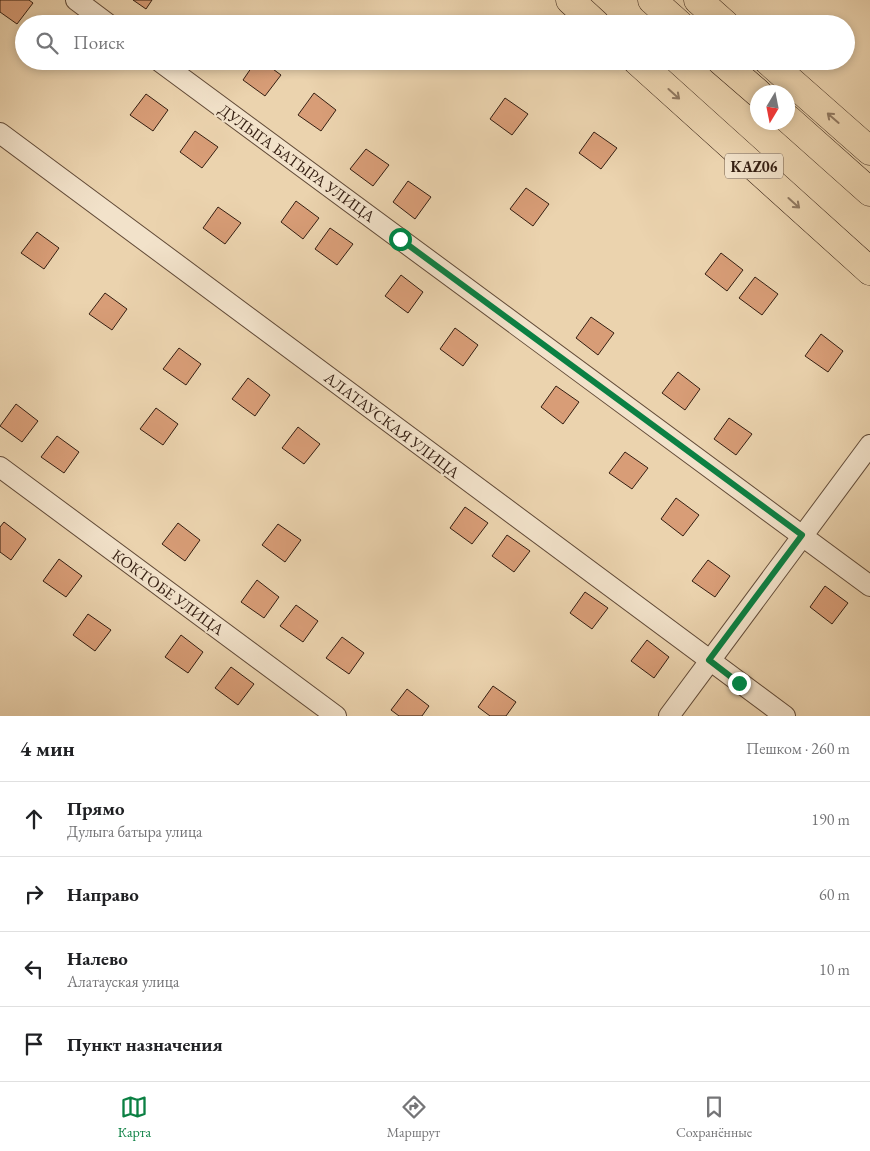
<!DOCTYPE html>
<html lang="ru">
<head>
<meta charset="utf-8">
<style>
	:root { --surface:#fff; --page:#f6f6f6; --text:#202124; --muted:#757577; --line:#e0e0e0; --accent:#0b8043 }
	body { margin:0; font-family:"EB Garamond",serif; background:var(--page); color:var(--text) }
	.compass { position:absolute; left:750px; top:85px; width:45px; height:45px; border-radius:50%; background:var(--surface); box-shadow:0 2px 8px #0003; rotate:190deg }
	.stop { position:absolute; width:15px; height:15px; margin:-11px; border:4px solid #0b8043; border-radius:50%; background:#fff }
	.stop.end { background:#0b8043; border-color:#fff; box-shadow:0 1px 5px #0008 }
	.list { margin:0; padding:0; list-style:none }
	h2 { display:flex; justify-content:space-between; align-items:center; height:65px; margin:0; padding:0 20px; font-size:21px }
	h2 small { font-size:16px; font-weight:400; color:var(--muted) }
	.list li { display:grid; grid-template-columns:32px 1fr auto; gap:15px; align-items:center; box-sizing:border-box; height:75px; padding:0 20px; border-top:1px solid var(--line) }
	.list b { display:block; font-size:19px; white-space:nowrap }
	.list p { margin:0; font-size:16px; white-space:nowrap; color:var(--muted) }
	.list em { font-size:16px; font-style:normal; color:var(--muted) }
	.icon { flex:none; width:28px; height:28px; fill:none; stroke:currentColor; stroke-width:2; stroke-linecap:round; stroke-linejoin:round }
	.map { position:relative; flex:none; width:870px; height:716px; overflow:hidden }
	.search { position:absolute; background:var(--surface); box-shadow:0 2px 8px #0003; left:15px; right:15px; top:15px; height:55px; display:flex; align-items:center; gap:12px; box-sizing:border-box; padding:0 18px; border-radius:28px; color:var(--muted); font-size:19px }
	.sheet { height:365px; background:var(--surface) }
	nav { display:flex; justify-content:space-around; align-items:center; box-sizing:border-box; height:70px; border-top:1px solid var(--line); background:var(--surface); font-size:14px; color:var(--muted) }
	nav a { display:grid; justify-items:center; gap:2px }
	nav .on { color:var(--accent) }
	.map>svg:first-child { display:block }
</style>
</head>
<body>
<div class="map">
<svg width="870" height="716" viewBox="0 0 870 716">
	<rect width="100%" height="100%" fill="#ebd3ae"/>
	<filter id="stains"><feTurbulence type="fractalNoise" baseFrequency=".004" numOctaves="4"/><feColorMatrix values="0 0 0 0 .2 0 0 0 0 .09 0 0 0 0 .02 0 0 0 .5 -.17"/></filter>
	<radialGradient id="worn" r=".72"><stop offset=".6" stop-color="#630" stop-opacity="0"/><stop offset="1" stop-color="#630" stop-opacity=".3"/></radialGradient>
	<path fill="#d89d77" stroke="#341e11" d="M0 0H29L33 3 17 24 0 12Z
		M133 0H152L146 9Z
		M256 61H262L281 75 265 96 243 80Z
		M314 93 336 110 321 131 298 115Z
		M146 94 168 110 153 131 130 115Z
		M505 98 528 114 512 135 490 119Z
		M195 131 218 147 202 168 180 152Z
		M594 132 617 148 601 169 579 153Z
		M366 149 389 165 373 186 350 169Z
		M408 181 431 197 415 219 393 202Z
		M526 188 549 204 533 226 510 209Z
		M296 201 319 218 303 239 281 222Z
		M218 207 241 223 225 244 203 228Z
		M330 228 353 244 337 265 315 249Z
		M37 232 59 248 44 269 21 253Z
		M721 253 743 270 727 291 705 274Z
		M401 275 423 292 408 313 385 296Z
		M755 277 778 294 762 315 739 298Z
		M105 293 127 309 112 330 89 314Z
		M591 317 614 333 598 355 576 338Z
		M455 328 478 345 463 366 440 349Z
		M821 334 843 351 828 372 805 356Z
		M179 348 201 364 186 385 163 369Z
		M678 372 700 389 685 410 662 393Z
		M248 378 270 395 255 416 232 399Z
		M556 386 579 402 563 424 541 407Z
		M16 404 38 421 22 442 0 426Z
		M156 408 178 424 163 445 140 429Z
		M729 418 752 434 736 455 714 439Z
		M298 427 320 444 304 464 282 448Z
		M57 436 79 452 64 473 41 457Z
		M625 452 648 468 632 489 609 473Z
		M676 498 699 515 683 536 661 519Z
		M465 507 488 523 472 544 450 528Z
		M4 522 26 539 11 560 0 552V527Z
		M178 523 200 540 185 561 162 544Z
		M278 524 301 540 285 562 262 545Z
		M507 535 530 551 514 572 492 556Z
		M59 559 82 576 66 597 43 581Z
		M708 560 730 576 715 597 692 581Z
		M257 580 279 597 264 618 241 602Z
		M825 586 848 603 832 624 810 607Z
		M585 592 608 608 592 629 570 613Z
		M296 605 318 621 303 642 280 626Z
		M88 614 111 630 95 651 73 635Z
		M181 635 203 652 188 673 165 657Z
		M342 637 364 653 349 674 326 658Z
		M647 640 669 657 654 678 631 661Z
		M231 667 254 684 238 705 215 688Z
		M493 686 516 702 506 716H490L478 707Z
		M407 689 429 706 422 716H399L391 710Z"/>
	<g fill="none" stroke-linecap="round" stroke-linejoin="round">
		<g stroke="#624b38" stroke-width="22">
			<path id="minor" d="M76 0 108 24
				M159 61 870 586
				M0 133 785 716
				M0 467 336 716
				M669 716 870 445"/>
		</g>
		<g stroke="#341e11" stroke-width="29">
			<path id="highway" d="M570 0 596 24
				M652 0 679 24
				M698 0 725 24
				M637 61 870 271
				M721 61 758 93
				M768 61 870 151
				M788 119 870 192"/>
		</g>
		<use href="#minor" stroke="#f2e2ca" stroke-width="20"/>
		<use href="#highway" stroke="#ebd3ae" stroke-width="28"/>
	</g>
	<defs><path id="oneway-shaft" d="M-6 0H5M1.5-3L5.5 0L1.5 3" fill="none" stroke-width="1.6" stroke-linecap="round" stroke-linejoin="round" transform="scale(1.25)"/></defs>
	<g stroke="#907860">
		<use href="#oneway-shaft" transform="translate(674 94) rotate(42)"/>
		<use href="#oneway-shaft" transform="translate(833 118) rotate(-139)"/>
		<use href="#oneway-shaft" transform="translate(794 203) rotate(42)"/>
	</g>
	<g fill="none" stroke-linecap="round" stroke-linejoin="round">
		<path stroke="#0b8043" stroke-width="6" d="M400 239 802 535 709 660 739 683"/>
	</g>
	<g text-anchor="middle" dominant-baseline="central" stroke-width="4" stroke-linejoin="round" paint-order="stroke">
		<rect fill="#f2e2ca" stroke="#6d5948" stroke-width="1" x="725" y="153.5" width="58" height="25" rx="4"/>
		<g font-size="15" font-weight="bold" fill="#341e11">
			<text x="754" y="166">KАZ06</text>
		</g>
		<g font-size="16" fill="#341e11" stroke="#f2e2ca">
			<text transform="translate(297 163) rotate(36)">ДУЛЫГА БАТЫРА УЛИЦА</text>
			<text transform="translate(392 425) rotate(37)">АЛАТАУСКАЯ УЛИЦА</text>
			<text transform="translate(168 592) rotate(36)">КОКТОБЕ УЛИЦА</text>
		</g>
	</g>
	<rect width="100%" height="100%" filter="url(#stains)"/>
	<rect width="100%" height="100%" fill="url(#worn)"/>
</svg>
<svg class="compass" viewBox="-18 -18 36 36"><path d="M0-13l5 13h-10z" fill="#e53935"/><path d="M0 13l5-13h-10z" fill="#757577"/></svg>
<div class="stop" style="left:400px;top:239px"></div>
<div class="stop end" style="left:739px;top:683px"></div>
<div class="search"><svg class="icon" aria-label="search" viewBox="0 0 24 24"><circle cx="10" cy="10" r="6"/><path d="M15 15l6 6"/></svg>Поиск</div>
</div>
<section class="sheet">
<h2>4 мин<small>Пешком · 260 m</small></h2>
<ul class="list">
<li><svg class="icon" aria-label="ahead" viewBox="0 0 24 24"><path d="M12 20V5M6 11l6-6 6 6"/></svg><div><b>Прямо</b><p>Дулыга батыра улица</p></div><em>190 m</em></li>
<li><svg class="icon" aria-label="right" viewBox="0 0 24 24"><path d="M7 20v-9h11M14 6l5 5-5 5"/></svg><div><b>Направо</b></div><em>60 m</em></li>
<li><svg class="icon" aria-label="left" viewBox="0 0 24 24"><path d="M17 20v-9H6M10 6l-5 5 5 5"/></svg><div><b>Налево</b><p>Алатауская улица</p></div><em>10 m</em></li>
<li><svg class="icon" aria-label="arrive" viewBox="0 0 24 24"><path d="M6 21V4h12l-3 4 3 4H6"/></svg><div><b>Пункт назначения</b></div></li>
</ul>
</section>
<nav>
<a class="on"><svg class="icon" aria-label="map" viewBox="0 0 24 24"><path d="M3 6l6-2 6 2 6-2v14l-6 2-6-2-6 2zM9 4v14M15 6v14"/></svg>Карта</a>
<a><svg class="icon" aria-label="directions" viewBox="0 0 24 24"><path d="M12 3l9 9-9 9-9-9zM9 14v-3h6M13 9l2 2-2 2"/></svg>Маршрут</a>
<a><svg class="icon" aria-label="saved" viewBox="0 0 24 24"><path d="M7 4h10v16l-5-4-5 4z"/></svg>Сохранённые</a>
</nav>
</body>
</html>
